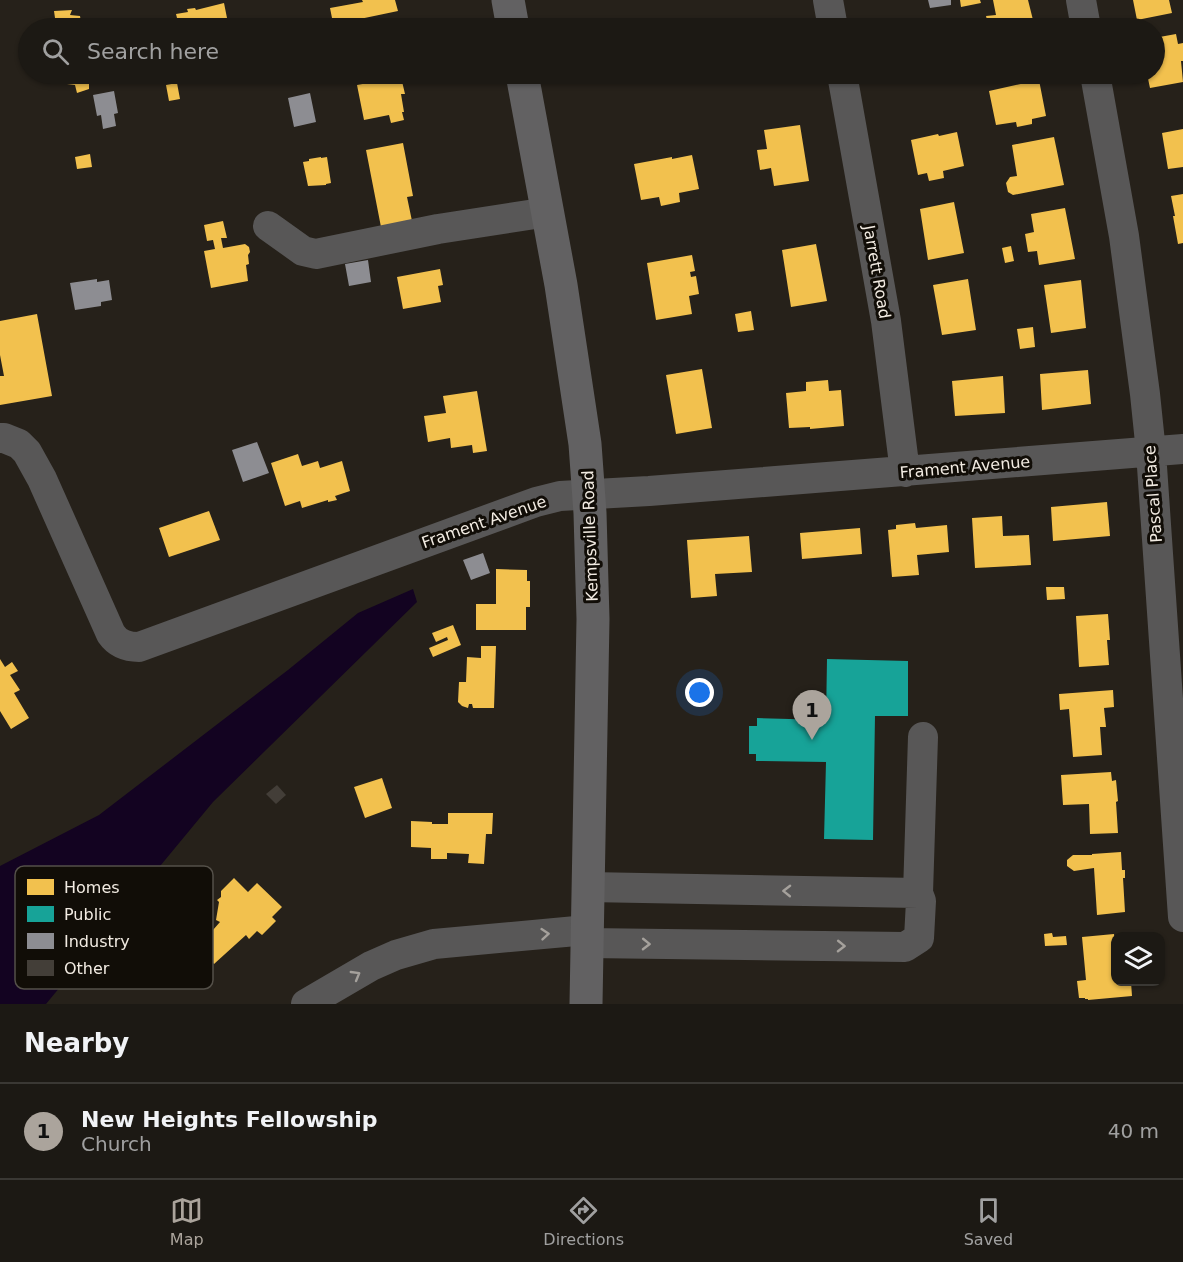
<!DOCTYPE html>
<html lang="en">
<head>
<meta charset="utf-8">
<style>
	:root { --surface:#1c1914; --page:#292622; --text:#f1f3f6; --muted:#a0a0a0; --line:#3a3834; --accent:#aba49c }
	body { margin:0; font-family:"DejaVu Sans",sans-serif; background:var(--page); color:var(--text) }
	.controls { position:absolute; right:18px; bottom:18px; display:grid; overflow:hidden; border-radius:12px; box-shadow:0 2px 4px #0004 }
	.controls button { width:54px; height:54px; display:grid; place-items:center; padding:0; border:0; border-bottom:2px solid var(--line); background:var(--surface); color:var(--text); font:30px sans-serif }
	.you { position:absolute; left:700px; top:693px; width:21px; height:21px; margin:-15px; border:4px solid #fff; border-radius:50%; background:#1a73e8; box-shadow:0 0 0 9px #1a73e833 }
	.badge { display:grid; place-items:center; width:39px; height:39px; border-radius:50%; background:var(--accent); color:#111; font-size:20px; font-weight:700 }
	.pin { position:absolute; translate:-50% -50px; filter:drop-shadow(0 2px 3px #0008) }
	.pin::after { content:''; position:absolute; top:32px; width:21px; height:18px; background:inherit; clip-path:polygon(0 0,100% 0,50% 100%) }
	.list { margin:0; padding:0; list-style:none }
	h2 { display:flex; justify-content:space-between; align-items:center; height:78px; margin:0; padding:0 24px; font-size:26px }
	h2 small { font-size:20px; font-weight:400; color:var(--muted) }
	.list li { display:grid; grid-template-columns:39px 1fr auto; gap:18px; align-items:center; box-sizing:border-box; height:96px; padding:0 24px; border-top:2px solid var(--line) }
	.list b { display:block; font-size:22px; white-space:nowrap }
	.list p { margin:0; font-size:20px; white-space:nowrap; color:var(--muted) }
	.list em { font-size:20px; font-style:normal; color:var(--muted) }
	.icon { flex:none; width:33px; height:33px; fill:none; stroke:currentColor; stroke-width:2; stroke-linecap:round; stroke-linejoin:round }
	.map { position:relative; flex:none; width:1183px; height:1004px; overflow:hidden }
	.search { position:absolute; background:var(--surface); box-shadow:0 2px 4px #0004; left:18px; right:18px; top:18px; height:66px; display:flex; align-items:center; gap:15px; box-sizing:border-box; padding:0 21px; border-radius:33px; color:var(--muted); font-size:22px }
	.sheet { height:174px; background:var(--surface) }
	nav { display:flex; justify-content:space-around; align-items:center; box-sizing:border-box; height:84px; border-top:2px solid var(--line); background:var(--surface); font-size:16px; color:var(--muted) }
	nav a { display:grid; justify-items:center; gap:3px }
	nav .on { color:var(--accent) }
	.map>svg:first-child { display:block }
</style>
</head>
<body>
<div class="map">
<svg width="1183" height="1004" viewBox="0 0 1183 1004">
	<rect width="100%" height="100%" fill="#26211a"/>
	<path fill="#130321" d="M413 589 417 602 213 802 46 1004H0V866L99 815 288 670 358 613Z"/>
	<path fill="#f2c14e" d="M362 0H395L398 11 355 20 357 28H334L330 8 363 2Z
		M960 0H980L981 3 961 7Z
		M993 0H1028L1035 28H989L986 16 996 15Z
		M1133 0H1169L1172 13 1137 20Z
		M224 3 229 28H165L163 21 177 18 176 14 188 12 187 9 195 8 196 10Z
		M72 10 70 15 80 16 82 28H51L50 20 55 18 54 11Z
		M777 21 779 28H741V27Z
		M938 23 939 28H917V27Z
		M1176 34 1178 44 1183 43V61H1181L1183 82 1150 88 1147 74H1154V38Z
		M64 74H89V89L77 93 75 85 67 84Z
		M737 74H771L772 78 739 83Z
		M401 77 405 94H401L404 112H402L404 120 391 123 389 115 364 120 357 85Z
		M1039 80 1046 116 1032 119V124L1017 127 1016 122 996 125 989 91Z
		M177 83 180 99 169 101 166 85Z
		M800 125 809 181 774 186 771 168 760 170 757 150 767 149 764 130Z
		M1183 129V167L1168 169 1162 133Z
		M957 132 964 166 943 171 944 178 929 181 927 173 918 175 911 140 938 134 939 136Z
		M1054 137 1064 185 1013 195 1008 192 1006 183 1010 177 1017 176 1012 145Z
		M403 143 413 196 407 197 412 221 381 227 366 150Z
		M90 154 92 167 77 169 75 157Z
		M692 155 699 189 679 193 680 202 661 206 659 197 641 200 634 164 672 157V159Z
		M321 157V158L327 157 331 183 326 184V185L308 186 303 162 309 161V159Z
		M1183 194V243L1178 244 1173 216H1175L1171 196Z
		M954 202 964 253 928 260 920 209Z
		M1065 208 1075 259 1039 265 1037 251 1028 252 1025 234 1034 232 1031 214Z
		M223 221 227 238H221L223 248 245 244 249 247 250 252 248 255 249 264 246 265 248 281 211 288 204 251 215 249 213 240 207 241 204 225Z
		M816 244 827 301 791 307 782 250Z
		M1011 246 1014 261 1005 263 1002 248Z
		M692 255 695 271 690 272 691 277 696 276 699 294 689 296 692 314 656 320 647 263Z
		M440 269 443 285 438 286 441 302 403 309 397 277Z
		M968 279 976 330 942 335 933 285Z
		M1081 280 1086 328 1051 333 1044 285Z
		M751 311 754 330 738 332 735 314Z
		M37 314 52 396 0 405V376H4L0 355V321Z
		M1033 327 1035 347 1020 349 1017 329Z
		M702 369 712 428 676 434 666 375Z
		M1088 370 1091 404 1042 410 1040 374Z
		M1003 376 1005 413 955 416 952 381Z
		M828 380 829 391 841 390 844 426 810 429V427L789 428 786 393 806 391V382Z
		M477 391 487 451 473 453 472 445 451 448 450 438 428 442 424 416 446 413 443 396Z
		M298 454 302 466 318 461 320 468 342 461 350 491 335 496 337 500 328 502V500L302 508 300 501 285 506 271 463Z
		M1107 502 1110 536 1053 541 1051 507Z
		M209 511 220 540 169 557 159 528Z
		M1002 516 1003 536 1029 535 1031 565 975 568 972 518Z
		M915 523 916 528 947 525 949 552 917 555 919 575 892 577 888 530 896 529V525Z
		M860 528 862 554 802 559 800 533Z
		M749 536 752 572 715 574 717 596 691 598 687 540Z
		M496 569 527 570V581H530V607H526V630H476V604H496Z
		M1046 587H1064L1065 599 1047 600Z
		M1108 614 1110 640H1107L1109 665 1079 667 1076 616Z
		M453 625 461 645 433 657 429 648 448 640 447 637 436 642 432 633Z
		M481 646H496L494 708H473L472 704H469L468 708 462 706 458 702 459 682H466L467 657 481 658Z
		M0 659 5 667 12 662 18 671 10 675 20 690 14 693 29 718 11 729 0 711Z
		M1113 690 1114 707 1104 708 1106 727H1100L1102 755 1073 757 1069 709 1060 710 1059 694Z
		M1111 772 1112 781 1116 780 1118 801 1116 802 1118 833 1090 834 1089 804 1063 805 1061 775Z
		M382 778 392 808 365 818 354 787Z
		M448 813H493L492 834H486L484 864 468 863 469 854 447 853V859H431V848L411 847V821L432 822V824H448Z
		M1121 852 1122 870H1125V878H1123L1125 912 1097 915 1094 868 1074 871 1067 866V860L1073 855H1092V854Z
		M234 878 248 892 257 883 282 907 272 917 276 921 262 935 257 931 249 939 246 935 214 964 198 947 220 922 216 920 219 902 217 900 221 897V891Z
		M1052 933 1053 937 1066 936 1067 945 1045 946 1044 934Z
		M1114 934 1116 951V982H1131L1132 996 1088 1000V999H1085V998H1079L1077 981 1086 980 1082 937Z"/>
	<path fill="#17a398" d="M827 659 908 661V716H875L873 840 824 839 826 762 756 761V754H749V726H757V718L826 720Z"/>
	<path fill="#8d8d92" d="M928 0H951V5L930 8Z
		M114 91 118 113 114 114 116 126 103 129 101 115 97 116 93 95Z
		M310 93 316 122 294 127 288 98Z
		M368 260 371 282 349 286 345 264Z
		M97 279V282L109 280 112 300 101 302V306L75 310 70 283Z
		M257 442 269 473 243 482 232 450Z
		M483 553 490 573 471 580 463 560Z"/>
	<path fill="#433e38" d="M277 785 286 795 276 804 266 794Z"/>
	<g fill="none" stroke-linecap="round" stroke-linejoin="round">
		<path stroke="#585757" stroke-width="30" d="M828 0 833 28
			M1081 0 1086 28
			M842 74 886 321 905 472
			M1095 74 1124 236 1145 394 1151 452 1183 917
			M268 226 303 251 316 254 438 229 548 212
			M0 438H4L19 444 27 452 42 479 111 634C118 644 127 647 139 647L536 502 560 496 649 491 1183 449
			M918 893 923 737
			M587 943 905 947 919 938 921 901 918 893 588 887
			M306 1004 371 966 396 955 434 944 587 930"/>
		<path stroke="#626162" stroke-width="33" d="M508 0 513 28
			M522 74 561 285 585 444 590 513 593 619 586 1004"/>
	</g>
	<defs><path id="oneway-chevron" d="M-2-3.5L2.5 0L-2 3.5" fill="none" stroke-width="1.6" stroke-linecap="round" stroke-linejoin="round" transform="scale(1.5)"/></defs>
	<g stroke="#a5a19c">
		<use href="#oneway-chevron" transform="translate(787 891) rotate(-179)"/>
		<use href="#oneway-chevron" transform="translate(545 934) rotate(-5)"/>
		<use href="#oneway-chevron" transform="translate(646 944) rotate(1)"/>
		<use href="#oneway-chevron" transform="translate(841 946) rotate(1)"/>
		<use href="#oneway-chevron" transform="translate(356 975) rotate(-30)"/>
	</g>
	<g text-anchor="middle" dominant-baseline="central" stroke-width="6" stroke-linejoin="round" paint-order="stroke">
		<g font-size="16" fill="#f2ebe2" stroke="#110d07">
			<text transform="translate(877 272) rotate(80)">Jarrett Road</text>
			<text transform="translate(965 467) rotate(-5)">Frament Avenue</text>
			<text transform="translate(1153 494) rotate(-94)">Pascal Place</text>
			<text transform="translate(484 522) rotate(-19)">Frament Avenue</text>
			<text transform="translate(590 536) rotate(-92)">Kempsville Road</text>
		</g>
	</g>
	<rect x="15" y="866" width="198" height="123" rx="9" fill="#110d07" stroke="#545049" stroke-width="1.5"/>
	<rect x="27" y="879" width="27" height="16" fill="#f2c14e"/>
	<rect x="27" y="906" width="27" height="16" fill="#17a398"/>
	<rect x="27" y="933" width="27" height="16" fill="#8d8d92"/>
	<rect x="27" y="960" width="27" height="16" fill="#433e38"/>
	<g font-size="16" fill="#f2ebe2">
		<text x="64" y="893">Homes</text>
		<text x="64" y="920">Public</text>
		<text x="64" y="947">Industry</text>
		<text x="64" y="974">Other</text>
	</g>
</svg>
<div class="controls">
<button><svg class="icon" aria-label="layers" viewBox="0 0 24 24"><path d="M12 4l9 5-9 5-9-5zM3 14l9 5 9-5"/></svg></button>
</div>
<div class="you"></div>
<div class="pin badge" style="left:812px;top:740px">1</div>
<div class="search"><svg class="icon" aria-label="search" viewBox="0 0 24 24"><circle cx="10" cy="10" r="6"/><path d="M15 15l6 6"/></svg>Search here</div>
</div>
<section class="sheet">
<h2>Nearby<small></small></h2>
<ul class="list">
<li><span class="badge">1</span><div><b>New Heights Fellowship</b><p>Church</p></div><em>40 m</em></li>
</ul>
</section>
<nav>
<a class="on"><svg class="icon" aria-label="map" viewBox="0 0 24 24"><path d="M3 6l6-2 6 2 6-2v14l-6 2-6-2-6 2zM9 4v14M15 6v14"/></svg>Map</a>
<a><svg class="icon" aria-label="directions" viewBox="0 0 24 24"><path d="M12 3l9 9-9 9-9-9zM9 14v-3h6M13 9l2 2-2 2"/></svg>Directions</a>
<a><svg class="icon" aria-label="saved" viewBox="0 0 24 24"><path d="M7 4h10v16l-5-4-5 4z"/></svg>Saved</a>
</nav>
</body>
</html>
